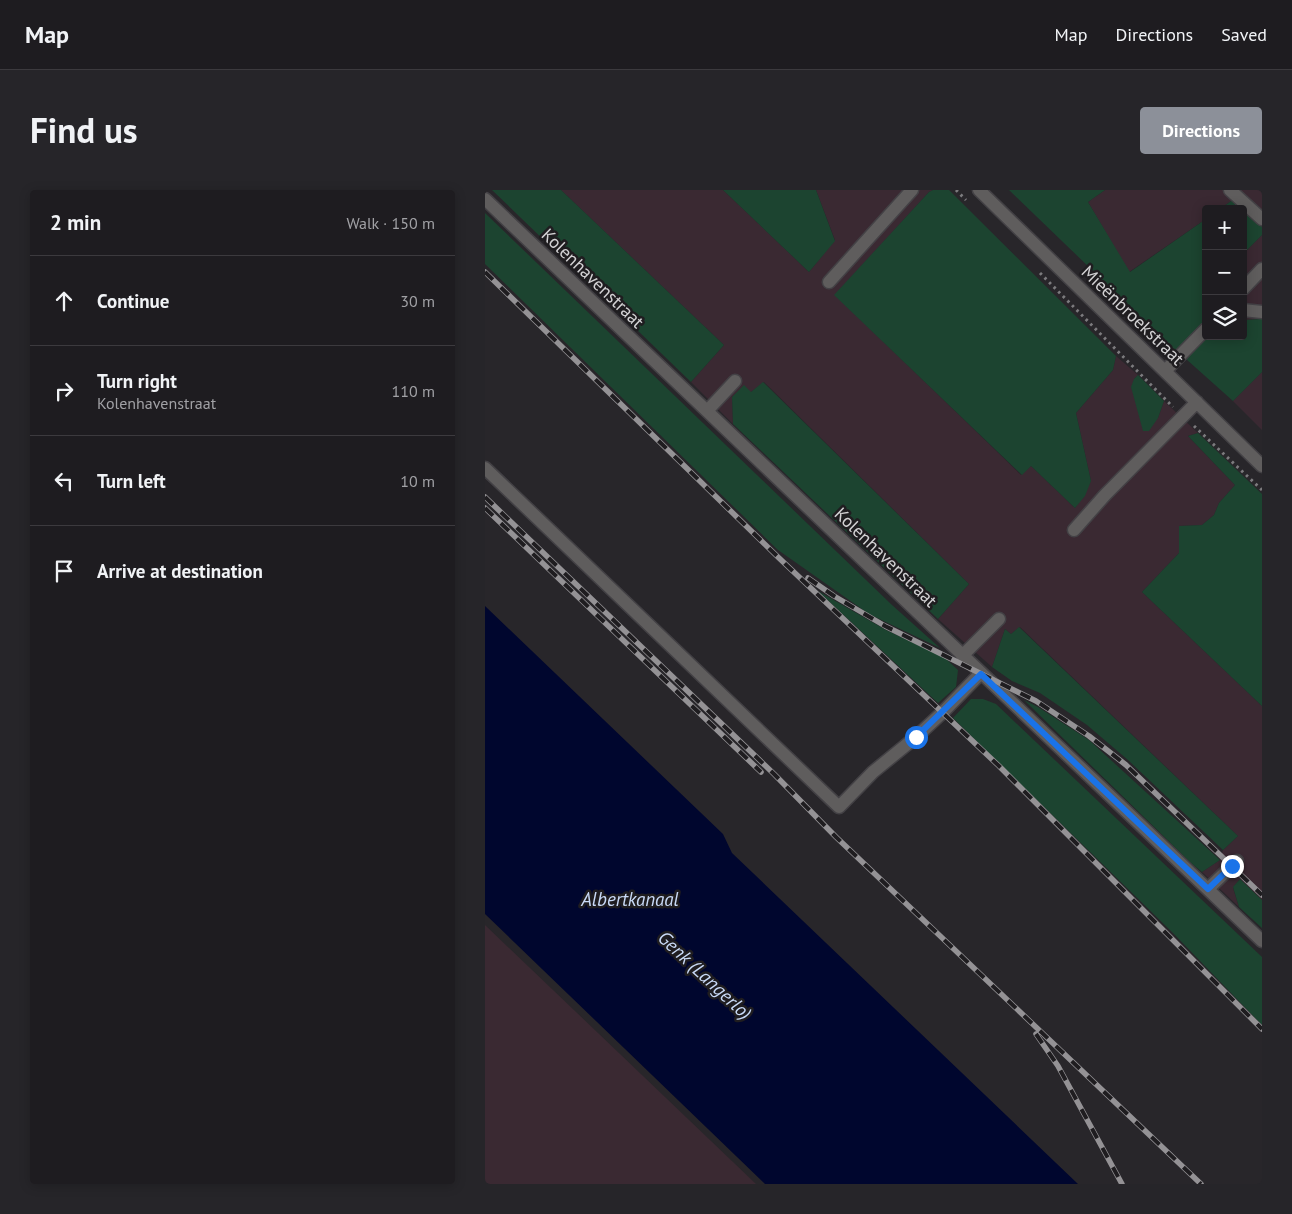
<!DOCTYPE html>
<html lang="en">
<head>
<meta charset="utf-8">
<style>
	:root { --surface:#1e1c20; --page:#262529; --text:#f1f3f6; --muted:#a1a1a5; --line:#3c3a3e; --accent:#8c9099 }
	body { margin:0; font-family:"PT Sans",sans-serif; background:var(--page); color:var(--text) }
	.controls { position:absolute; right:15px; top:15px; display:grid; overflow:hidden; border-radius:5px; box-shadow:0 2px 12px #0003 }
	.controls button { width:45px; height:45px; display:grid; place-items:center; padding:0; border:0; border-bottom:1px solid var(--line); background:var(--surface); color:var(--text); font:25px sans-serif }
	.stop { position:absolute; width:15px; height:15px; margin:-11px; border:4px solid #1a73e8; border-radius:50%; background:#fff }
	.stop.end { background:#1a73e8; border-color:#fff; box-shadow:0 1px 5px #0008 }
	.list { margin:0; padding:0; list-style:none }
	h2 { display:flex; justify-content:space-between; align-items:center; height:65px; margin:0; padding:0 20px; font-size:21px }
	h2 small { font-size:16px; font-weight:400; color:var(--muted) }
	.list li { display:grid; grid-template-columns:32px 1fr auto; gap:15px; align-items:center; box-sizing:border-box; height:90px; padding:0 20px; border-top:1px solid var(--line) }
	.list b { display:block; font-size:19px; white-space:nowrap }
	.list p { margin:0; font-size:16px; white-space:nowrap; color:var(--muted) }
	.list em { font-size:16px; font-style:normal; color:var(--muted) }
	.icon { flex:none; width:28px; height:28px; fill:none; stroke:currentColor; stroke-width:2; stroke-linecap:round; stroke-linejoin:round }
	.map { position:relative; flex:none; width:777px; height:994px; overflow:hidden; border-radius:5px }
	header { display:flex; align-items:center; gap:30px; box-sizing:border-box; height:70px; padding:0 25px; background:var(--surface); border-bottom:1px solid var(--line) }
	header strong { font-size:24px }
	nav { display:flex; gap:28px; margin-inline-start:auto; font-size:18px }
	.intro { display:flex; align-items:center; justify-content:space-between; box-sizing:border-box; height:120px; padding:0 30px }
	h1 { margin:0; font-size:35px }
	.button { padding:12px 22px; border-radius:5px; background:var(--accent); color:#fff; font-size:18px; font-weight:700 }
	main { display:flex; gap:30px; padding:0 30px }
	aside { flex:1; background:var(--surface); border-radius:5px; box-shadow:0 2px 12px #0003 }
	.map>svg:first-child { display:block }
</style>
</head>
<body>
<header>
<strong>Map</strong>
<nav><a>Map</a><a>Directions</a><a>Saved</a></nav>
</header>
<div class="intro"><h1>Find us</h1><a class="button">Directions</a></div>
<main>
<aside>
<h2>2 min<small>Walk · 150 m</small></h2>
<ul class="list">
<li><svg class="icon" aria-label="ahead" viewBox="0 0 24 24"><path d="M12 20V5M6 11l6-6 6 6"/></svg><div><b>Continue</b></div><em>30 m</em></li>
<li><svg class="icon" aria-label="right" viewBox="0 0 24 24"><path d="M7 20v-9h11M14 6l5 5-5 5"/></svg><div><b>Turn right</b><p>Kolenhavenstraat</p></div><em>110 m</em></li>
<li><svg class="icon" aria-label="left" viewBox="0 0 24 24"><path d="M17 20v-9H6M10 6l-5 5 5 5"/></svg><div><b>Turn left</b></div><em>10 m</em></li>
<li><svg class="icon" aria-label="arrive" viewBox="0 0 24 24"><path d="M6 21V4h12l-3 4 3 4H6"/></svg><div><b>Arrive at destination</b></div></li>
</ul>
</aside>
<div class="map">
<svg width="777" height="994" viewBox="0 0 777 994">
	<rect width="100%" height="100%" fill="#28262a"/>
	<path fill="#3a2932" d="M76 0H238L324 82 350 50 331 0H448L444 2 350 105 536 285 546 276 590 318 606 291 591 223 628 180 631 166 653 185 649 189 673 228 679 211 713 243 703 246 750 295 734 313 729 325 717 335 694 336V363L657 402 777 516V710L755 689 748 698 754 717 717 682 735 670 738 660 753 646 535 437 526 444 520 439 507 477 453 429 484 394 279 192 266 202 247 207 248 234 206 192 239 155Z
		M620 0H777V37L749 9 735 19H721V29L644 82 603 12Z
		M777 45V129L758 130V64Z
		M777 182V240L748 211Z
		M0 735 271 994H0Z"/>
	<path fill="#1c4430" d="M7 0H76L239 155 206 192Z
		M238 0H331L350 51 324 82Z
		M448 0H464L631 166 628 180 591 223 606 291 600 306 590 318 546 276 537 285 349 105 444 2Z
		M524 0H620L603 12 645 82 721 29V130L691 161Z
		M749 9 777 37V45L758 64V19H735Z
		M0 23 407 415 455 458 384 424 293 360 0 74Z
		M777 129V182L748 211 701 169 723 146H758V130Z
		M653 185 679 211 673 228 664 241H658L646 197 649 189Z
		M278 192 484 394 453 429 248 234 247 207 259 195 266 202Z
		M713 243 777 304V516L657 402 694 363V336L717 335 729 325 734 313 750 295 703 246Z
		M333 401 401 440 460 468 473 480 471 497 453 513Z
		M534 437 753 646 738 660 643 570 602 535 555 503 527 491 507 477 520 439 526 444Z
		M486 509H498L511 514 777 767V835L688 743 468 528Z
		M539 510 553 517 604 550 735 670 717 682 706 673Z
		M755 689 777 710V738L754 717 748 697Z"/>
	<path fill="#00062e" d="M0 416 238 644 247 663 593 994H280L0 724Z"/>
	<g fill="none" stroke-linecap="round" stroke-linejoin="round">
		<g stroke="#434145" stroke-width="15">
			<path id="minor" d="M494 0 777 276
				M745 0 777 29
				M0 9 777 751
				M344 92 427 0
				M758 99 777 79
				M758 120 777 122
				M680 181 721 139
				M222 221 250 191
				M0 278 354 617 388 582 431 547 458 522 495 484
				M589 340 620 305 712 212
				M477 466 514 429
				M723 699 752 671"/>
		</g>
		<path stroke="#7c7b7e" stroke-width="3" stroke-dasharray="2.5 4" stroke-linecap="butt" d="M471 0 481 10
			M555 83 688 217
			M709 236 777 300"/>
		<use href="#minor" stroke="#5f5d5d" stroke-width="12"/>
		<g stroke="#949295" stroke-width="5.5">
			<path id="rail" d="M0 82 294 368 514 576 777 839
				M0 307 289 584 351 647 716 994
				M0 318 276 582
				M323 388 349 406 400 436 551 511 604 546 641 575 777 705
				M551 844 573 876 637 994"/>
		</g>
		<use href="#rail" stroke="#1f1d20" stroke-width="4" stroke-dasharray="11" stroke-linecap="butt"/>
	</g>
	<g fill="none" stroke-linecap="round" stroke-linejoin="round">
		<path stroke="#1a73e8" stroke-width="6" d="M431 547 496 484 723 699 747 676"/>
	</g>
	<g text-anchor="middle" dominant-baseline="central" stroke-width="5" stroke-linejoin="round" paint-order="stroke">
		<g font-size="18" fill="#d2d1d3" stroke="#1f1d20">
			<text transform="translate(108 88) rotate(44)">Kolenhavenstraat</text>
			<text transform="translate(648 125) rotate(44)">Mieënbroekstraat</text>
			<text transform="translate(401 367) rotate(44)">Kolenhavenstraat</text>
		</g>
		<g font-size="19" font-style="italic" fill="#c9daf7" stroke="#1f1d20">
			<text x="145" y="709">Albertkanaal</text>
			<text transform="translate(220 785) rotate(43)">Genk (Langerlo)</text>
		</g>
	</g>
</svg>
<div class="controls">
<button>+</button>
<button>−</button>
<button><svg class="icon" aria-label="layers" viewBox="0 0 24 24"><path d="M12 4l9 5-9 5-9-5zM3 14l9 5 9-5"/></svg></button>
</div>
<div class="stop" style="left:431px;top:547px"></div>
<div class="stop end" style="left:747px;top:676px"></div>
</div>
</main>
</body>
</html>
